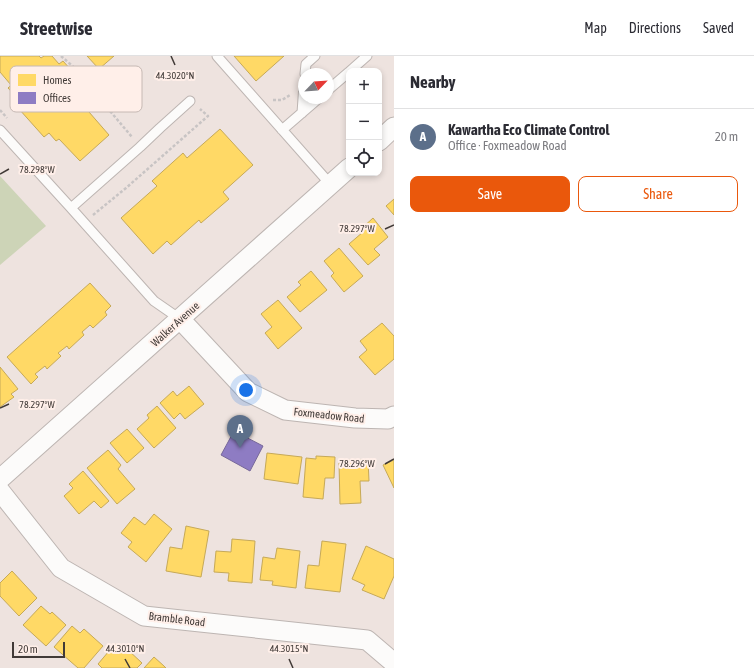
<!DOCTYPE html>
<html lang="en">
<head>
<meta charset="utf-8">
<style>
	:root { --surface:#fff; --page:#f2f2f3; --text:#2b2b33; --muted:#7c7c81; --line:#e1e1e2; --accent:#ea580c }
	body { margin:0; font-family:"Asap Condensed",sans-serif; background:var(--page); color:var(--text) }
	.controls { position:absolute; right:12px; top:12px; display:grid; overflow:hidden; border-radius:8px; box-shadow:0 2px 6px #0003 }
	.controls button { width:36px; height:36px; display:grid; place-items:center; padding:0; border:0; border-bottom:1px solid var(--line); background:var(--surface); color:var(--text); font:20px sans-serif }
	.compass { position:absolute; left:298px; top:12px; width:36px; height:36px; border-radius:50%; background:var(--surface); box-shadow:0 2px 6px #0003; rotate:65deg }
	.scale { position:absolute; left:12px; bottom:10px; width:53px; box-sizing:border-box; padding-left:4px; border:2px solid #413a37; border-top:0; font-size:11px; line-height:14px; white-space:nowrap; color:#413a37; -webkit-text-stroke:3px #ffefe9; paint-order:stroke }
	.you { position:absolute; left:246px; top:334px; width:14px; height:14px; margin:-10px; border:3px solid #fff; border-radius:50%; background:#1a73e8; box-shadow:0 0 0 6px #1a73e833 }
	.badge { display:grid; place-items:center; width:26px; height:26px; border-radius:50%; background:var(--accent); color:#fff; font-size:13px; font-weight:700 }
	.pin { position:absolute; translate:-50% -33px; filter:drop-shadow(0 1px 2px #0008) }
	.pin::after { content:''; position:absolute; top:21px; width:14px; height:12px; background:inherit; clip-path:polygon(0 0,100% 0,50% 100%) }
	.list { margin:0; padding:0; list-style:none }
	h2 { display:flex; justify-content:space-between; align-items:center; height:52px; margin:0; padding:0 16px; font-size:17px }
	h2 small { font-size:13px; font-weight:400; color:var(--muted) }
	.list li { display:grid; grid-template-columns:26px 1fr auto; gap:12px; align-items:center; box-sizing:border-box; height:56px; padding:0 16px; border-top:1px solid var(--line) }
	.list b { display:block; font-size:15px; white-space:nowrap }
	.list p { margin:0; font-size:13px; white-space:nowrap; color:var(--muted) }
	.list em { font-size:13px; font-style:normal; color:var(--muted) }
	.actions { display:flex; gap:8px; padding:12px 16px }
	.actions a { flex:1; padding:9px 0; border:1px solid var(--accent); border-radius:8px; text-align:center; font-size:14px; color:var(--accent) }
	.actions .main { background:var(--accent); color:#fff }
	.icon { flex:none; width:22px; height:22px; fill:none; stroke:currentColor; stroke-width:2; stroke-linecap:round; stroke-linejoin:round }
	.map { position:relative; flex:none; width:394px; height:612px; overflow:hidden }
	header { display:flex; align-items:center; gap:24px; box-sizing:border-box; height:56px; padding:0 20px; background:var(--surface); border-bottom:1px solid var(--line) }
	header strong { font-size:19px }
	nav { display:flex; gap:22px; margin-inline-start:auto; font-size:14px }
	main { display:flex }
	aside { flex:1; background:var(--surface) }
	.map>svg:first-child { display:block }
</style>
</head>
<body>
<header>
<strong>Streetwise</strong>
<nav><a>Map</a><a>Directions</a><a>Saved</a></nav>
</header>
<main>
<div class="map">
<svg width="394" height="612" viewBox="0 0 394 612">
	<rect width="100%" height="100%" fill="#eee3df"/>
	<path fill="#cdd4b7" d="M0 120 46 170 0 209Z"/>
	<path fill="#ffd966" stroke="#c6a958" d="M0 0H39L41 2 44 0H52L59 8 63 5 89 34 86 37 96 49 89 56 109 79 80 105 59 83 56 85 49 77 44 81 19 53 24 49 8 32 11 29 0 16Z
		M87 0H114L99 13Z
		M234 0H284L256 25Z
		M220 73 253 109 223 136 229 143 201 167 199 164 171 189 167 185 153 198 121 162 157 130 152 125 183 97 187 102Z
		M394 143V159L386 150Z
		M373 162 388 181 374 193 380 199 368 209 349 188 363 176 361 173Z
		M339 192 363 220 344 236 331 220 334 217 324 205Z
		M311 215 327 234 300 256 287 241 301 229 298 226Z
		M90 227 111 250 105 256 107 259 93 272 90 269 82 276 84 279 69 293 67 290 58 297 61 300 47 313 45 310 35 318 38 321 31 328 7 301Z
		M278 244 302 272 278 293 265 277 272 271 261 258Z
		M382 267 394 280V303L375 319 359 301 367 294 360 285Z
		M0 311 18 333 11 338 14 341 0 351Z
		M189 330 204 348 185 363 180 357 174 363 160 347 173 335 177 340Z
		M157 350 176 372 154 392 137 373 149 362 147 359Z
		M127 373 144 392 127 407 110 387Z
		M108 394 121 409 118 413 135 433 117 448 87 412Z
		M267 397 302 401 298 428 264 423Z
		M316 400 335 401 334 422H325L323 443 303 441 306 402 316 403Z
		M349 404H368L369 425H360L361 447 340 448 339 407H349Z
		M394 404V432L383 409Z
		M83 415 109 445 101 452 94 445 79 458 64 440 73 432 69 428Z
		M154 458 172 473 146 506 128 491 132 486 121 477 134 461 145 469Z
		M186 470 209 475 201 521 166 515 170 491 182 493Z
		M232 483 255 485 252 527 228 525 229 517 214 516 216 495 231 496Z
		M322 485 346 488 340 536 305 532 308 509 319 510Z
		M366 490 394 503V520L384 543 362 534 365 529 352 523Z
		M277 492 300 495 296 532 272 529 273 525 260 524 263 501 275 503Z
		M12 515 37 542 19 560 0 540V527Z
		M41 550 50 558 52 556 66 569 46 590 23 569Z
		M72 570 80 577 84 573 103 590 84 612H78L54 591Z
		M115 588 125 596 127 593 142 607 137 612H102L98 608Z
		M154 601 164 610 166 612H144Z"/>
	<path fill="#8e7cc3" stroke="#776899" d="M234 375 263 390 250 415 221 399Z"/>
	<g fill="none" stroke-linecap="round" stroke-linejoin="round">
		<g stroke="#bdb5b2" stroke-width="11">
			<path id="lane" d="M217 0 331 129
				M350 15 367 0
				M305 18 306 8 315 0
				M328 34 349 16
				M302 57 304 28
				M0 74 71 152
				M282 74 319 42
				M180 263 154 245 71 152 140 91 160 72 190 45"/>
		</g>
		<g stroke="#bdb5b2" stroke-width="21">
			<path id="street" d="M379 85 394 71
				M180 263 248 336 285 354 355 362 388 363 394 360
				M0 423 349 112
				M0 435 61 512 144 560 367 584 394 607"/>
		</g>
		<path stroke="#c8c4c4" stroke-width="2.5" stroke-dasharray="3 2" stroke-linecap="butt" d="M61 0 93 28 99 42 132 81
			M273 44H282L290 39
			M0 54 7 62
			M93 159 126 132 208 60 200 53"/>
		<use href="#lane" stroke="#fcfbfa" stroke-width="9"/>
		<use href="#street" stroke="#fcfbfa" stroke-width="19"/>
	</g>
	<path fill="none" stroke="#413a37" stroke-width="1.5" d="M171 0 175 9M0 118 9 113M385 173 394 169M0 352 9 348M385 408 394 403M125 603 130 612M289 603 293 612"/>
	<g text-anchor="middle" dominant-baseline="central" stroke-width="4" stroke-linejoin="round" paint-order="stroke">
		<g font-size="11" fill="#413a37" stroke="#ffefe9">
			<text transform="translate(175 268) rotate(-42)">Walker Avenue</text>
			<text transform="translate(329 359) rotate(6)">Foxmeadow Road</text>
			<text transform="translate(177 563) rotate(7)">Bramble Road</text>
		</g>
	</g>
	<rect x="10" y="10" width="132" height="46" rx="6" fill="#ffefe9" stroke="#c6b9b4" stroke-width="1"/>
	<rect x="18" y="18" width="18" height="12" fill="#ffd966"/>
	<rect x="18" y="36" width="18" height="12" fill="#8e7cc3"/>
	<g font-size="11" fill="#413a37">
		<text x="43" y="28">Homes</text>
		<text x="43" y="46">Offices</text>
	</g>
	<g font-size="10" text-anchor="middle" fill="#413a37" stroke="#ffefe9" stroke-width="4" stroke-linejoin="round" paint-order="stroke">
		<text x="175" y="23">44.3020°N</text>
		<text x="37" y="117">78.298°W</text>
		<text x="357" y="176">78.297°W</text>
		<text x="37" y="352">78.297°W</text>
		<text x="357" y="411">78.296°W</text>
		<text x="125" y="596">44.3010°N</text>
		<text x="289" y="596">44.3015°N</text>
	</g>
</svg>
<div class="controls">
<button>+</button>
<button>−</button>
<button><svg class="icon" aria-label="locate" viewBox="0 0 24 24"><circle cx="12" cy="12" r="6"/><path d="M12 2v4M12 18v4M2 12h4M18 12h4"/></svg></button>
</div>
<svg class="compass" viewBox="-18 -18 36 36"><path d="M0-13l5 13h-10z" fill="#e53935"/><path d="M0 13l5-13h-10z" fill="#7c7c81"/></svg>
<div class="scale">20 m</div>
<div class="you"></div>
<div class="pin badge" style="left:240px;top:392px;background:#5c6f8a">A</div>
</div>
<aside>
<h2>Nearby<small></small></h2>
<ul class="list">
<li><span class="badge" style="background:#5c6f8a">A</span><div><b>Kawartha Eco Climate Control</b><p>Office · Foxmeadow Road</p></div><em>20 m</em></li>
</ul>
<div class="actions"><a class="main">Save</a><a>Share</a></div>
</aside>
</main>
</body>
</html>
